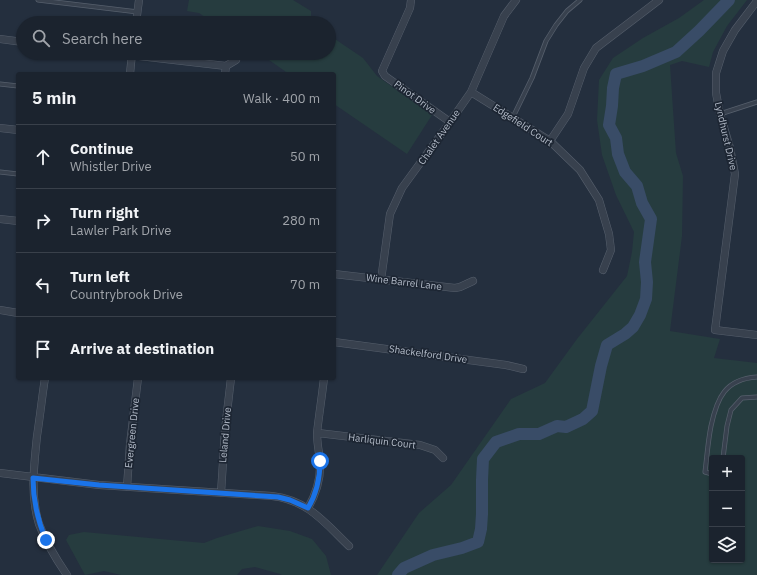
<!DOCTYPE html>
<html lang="en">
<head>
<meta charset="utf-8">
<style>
	:root { --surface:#1b232e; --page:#282f3a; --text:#f1f3f6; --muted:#a0a4aa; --line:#39404a }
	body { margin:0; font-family:"IBM Plex Sans",sans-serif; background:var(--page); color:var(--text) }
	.controls { position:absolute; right:12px; bottom:12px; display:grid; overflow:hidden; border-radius:4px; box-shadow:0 1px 3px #0004 }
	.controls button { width:36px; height:36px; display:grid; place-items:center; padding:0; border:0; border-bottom:1px solid var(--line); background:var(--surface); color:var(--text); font:20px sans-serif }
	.stop { position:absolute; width:12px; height:12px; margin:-9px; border:3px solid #1a73e8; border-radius:50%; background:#fff }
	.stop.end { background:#1a73e8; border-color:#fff; box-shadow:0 1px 4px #0008 }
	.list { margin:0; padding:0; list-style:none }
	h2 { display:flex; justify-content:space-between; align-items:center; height:52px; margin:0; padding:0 16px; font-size:17px }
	h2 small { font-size:13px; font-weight:400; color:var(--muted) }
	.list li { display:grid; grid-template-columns:26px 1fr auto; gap:12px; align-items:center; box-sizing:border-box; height:64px; padding:0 16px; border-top:1px solid var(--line) }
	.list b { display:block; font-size:15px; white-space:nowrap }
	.list p { margin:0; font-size:13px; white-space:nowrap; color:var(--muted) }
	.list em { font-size:13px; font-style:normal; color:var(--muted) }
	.icon { flex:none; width:22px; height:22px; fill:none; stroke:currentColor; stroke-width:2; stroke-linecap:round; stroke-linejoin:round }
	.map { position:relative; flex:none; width:757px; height:575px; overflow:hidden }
	.search { position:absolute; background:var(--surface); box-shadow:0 1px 3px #0004; left:16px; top:16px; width:320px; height:44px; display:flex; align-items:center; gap:10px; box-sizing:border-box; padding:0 14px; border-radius:22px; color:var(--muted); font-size:15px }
	.panel { position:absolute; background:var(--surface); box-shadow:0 1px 3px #0004; left:16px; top:72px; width:320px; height:308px; border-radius:4px }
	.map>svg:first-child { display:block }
</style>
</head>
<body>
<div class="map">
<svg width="757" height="575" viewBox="0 0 757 575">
	<rect width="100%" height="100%" fill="#242f3e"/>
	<path fill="#263c3f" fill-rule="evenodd" d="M189 0H293L311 11V23H214L199 13 187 11Z
		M704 0H747L727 26 713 52 709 67 682 61 670 65 672 95 676 153 683 176 682 236 670 331 720 339 714 358 757 363V575H377L419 513 451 485 511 399 545 383 577 339 627 276 632 252 634 232 616 195 602 155 597 120 599 80 613 58 643 38 679 18ZM712 458H742V560H712Z
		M329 35 363 58 377 76 432 115 407 154 334 104V74H289L259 53H329Z
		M258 526 290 531 312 539 326 556 331 575H282L280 574 255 567 242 569 237 575H121L104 571 85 575 66 540 69 535 84 532 204 543 217 538Z"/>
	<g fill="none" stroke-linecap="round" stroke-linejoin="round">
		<path stroke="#394c67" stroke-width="12" d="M398 575 404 568 433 555 462 548 478 542 481 529 482 514V480L483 459 496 442 519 434H539L557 426 566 427 583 419 592 411 601 366 607 345 625 334 633 327 640 315 646 299 647 282 645 262 651 219 642 203 637 186 625 172 618 154 616 138 609 125 612 106 613 88 616 74 643 66 676 52 699 31 729 0"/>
		<g stroke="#565f6c" stroke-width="5">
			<path id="service" d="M38 0 138 12
				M0 84 18 86
				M720 114 757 102
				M513 117 532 78 546 41 556 25 567 11 580 0
				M0 172 18 174
				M723 458 727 426 731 410 742 398 757 397
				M712 474 705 472C707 456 708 441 711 426 717 398 725 379 757 377"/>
		</g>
		<g stroke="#565f6c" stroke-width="8">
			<path id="minor" d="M411 0 410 8 382 71 385 76 450 122
				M757 1 735 30 723 51 716 73V93L720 114 730 148 735 174 715 330 757 335
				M136 23 139 0
				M0 39 23 42
				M113 53 226 66
				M226 66 236 60
				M130 74 132 53
				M225 74 226 66
				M471 92 550 141 580 170 599 200 609 234 611 250 603 270
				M0 128 18 130
				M550 141 568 114 584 68 596 48 659 0
				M0 219 18 221
				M334 274 455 288 460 287 473 281
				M381 280 390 214 402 188 450 122 471 92 504 16 516 0
				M0 310 18 313
				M334 342 506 365 523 369
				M45 378C42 397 40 417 37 436 34 466 30 495 39 524 46 543 56 559 67 575
				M318 433 420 445 435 450 443 458
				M0 473 99 485 272 496C308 500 325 523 349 546
				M127 487 130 444 138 378
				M221 493 225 430 231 378
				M308 508C316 494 321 478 320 461 319 452 317 443 317 433 319 415 322 396 324 378"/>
		</g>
		<use href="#service" stroke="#38414e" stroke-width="3.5"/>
		<use href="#minor" stroke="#38414e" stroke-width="7"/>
	</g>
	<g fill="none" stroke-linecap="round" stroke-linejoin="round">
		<path stroke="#1a73e8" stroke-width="5" d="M46 540C37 519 33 500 33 478L99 485 278 497 290 500 308 508C317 493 320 478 320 461"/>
	</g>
	<g text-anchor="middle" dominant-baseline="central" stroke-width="3.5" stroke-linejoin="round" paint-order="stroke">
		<g font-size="10" fill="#b4bcc9" stroke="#1d2633">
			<text transform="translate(415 97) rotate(36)">Pinot Drive</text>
			<text transform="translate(523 125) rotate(33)">Edgefield Court</text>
			<text transform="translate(726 136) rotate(77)">Lyndhurst Drive</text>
			<text transform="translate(439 137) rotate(-55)">Chalet Avenue</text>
			<text transform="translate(404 282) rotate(7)">Wine Barrel Lane</text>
			<text transform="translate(428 354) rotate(8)">Shackelford Drive</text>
			<text transform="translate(132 433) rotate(-84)">Evergreen Drive</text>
			<text transform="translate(225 435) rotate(-85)">Leland Drive</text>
			<text transform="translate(382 441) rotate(7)">Harliquin Court</text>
		</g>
	</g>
</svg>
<div class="controls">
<button>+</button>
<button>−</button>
<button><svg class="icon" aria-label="layers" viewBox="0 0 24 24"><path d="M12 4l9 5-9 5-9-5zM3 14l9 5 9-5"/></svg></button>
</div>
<div class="stop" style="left:320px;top:461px"></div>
<div class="stop end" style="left:46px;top:540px"></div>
<div class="search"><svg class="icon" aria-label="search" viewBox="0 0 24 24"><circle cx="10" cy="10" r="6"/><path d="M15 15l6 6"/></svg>Search here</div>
<section class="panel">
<h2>5 min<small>Walk · 400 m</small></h2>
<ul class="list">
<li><svg class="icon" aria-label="ahead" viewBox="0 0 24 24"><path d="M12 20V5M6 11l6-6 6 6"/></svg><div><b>Continue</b><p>Whistler Drive</p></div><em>50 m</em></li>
<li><svg class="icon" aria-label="right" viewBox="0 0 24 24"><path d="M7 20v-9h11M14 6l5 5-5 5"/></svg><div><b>Turn right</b><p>Lawler Park Drive</p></div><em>280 m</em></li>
<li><svg class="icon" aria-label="left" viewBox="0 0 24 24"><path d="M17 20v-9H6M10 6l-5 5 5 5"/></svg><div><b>Turn left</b><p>Countrybrook Drive</p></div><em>70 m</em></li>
<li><svg class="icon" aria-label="arrive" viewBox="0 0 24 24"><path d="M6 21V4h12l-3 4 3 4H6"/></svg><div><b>Arrive at destination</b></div></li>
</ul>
</section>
</div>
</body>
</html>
